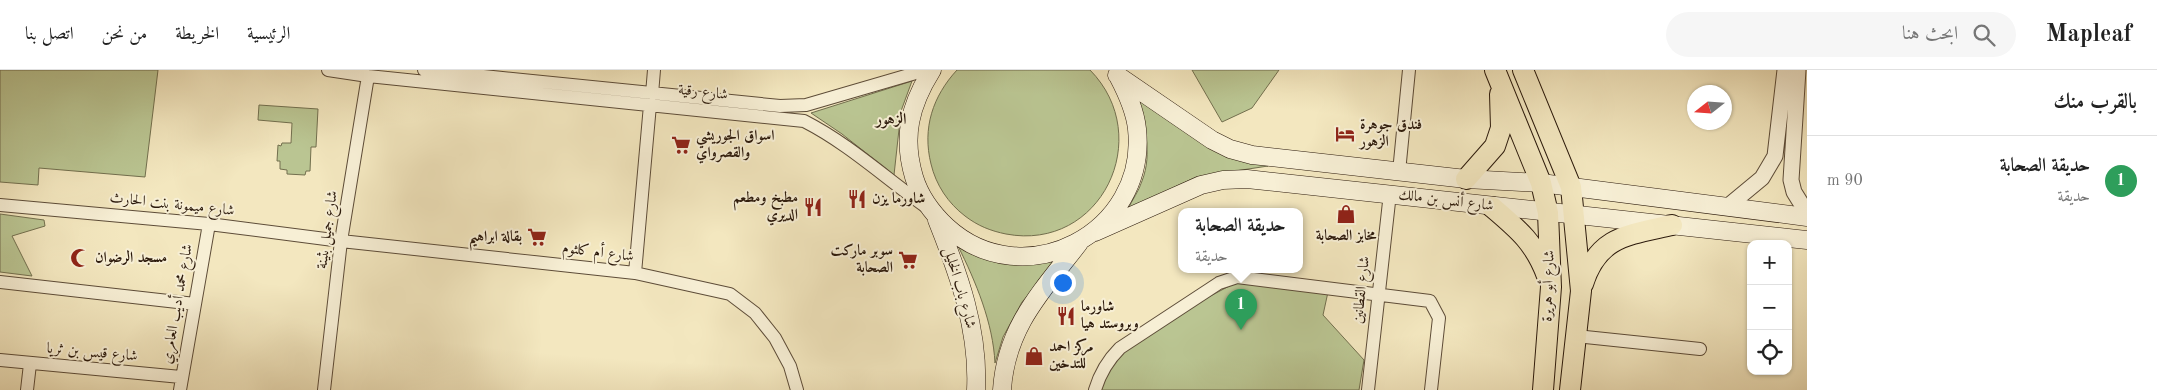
<!DOCTYPE html>
<html lang="ar">
<head>
<meta charset="utf-8">
<style>
	:root { --surface:#fff; --page:#f6f6f6; --text:#222; --muted:#767676; --line:#e0e0e0; --accent:#8f2418 }
	body { margin:0; font-family:"Old Standard TT",Amiri,serif; background:var(--page); color:var(--text); direction:rtl }
	.controls { position:absolute; right:15px; bottom:15px; display:grid; overflow:hidden; border-radius:10px; box-shadow:0 1px 4px #0004 }
	.controls button { width:45px; height:45px; display:grid; place-items:center; padding:0; border:0; border-bottom:1px solid var(--line); background:var(--surface); color:var(--text); font:25px sans-serif }
	.compass { position:absolute; left:1687px; top:15px; width:45px; height:45px; border-radius:50%; background:var(--surface); box-shadow:0 1px 4px #0004; rotate:253deg }
	.you { position:absolute; left:1062px; top:212px; width:18px; height:18px; margin:-12px; border:4px solid #fff; border-radius:50%; background:#1a73e8; box-shadow:0 0 0 8px #1a73e833 }
	.badge { display:grid; place-items:center; width:32px; height:32px; border-radius:50%; background:var(--accent); color:#fff; font-size:16px; font-weight:700 }
	.pin { position:absolute; translate:-50% -41px; filter:drop-shadow(0 1px 2px #0008) }
	.pin::after { content:''; position:absolute; top:26px; width:18px; height:15px; background:inherit; clip-path:polygon(0 0,100% 0,50% 100%) }
	.popup { position:absolute; left:1178px; top:138px; width:125px; height:65px; box-sizing:border-box; display:grid; place-content:center; border-radius:10px; background:var(--surface); filter:drop-shadow(0 1px 4px #0005); font-size:16px; white-space:nowrap; color:var(--muted) }
	.popup b { font-size:19px; color:var(--text) }
	.popup::after { content:''; position:absolute; left:50%; top:100%; margin-left:-10px; border:10px solid transparent; border-top-color:var(--surface) }
	.list { margin:0; padding:0; list-style:none }
	h2 { display:flex; justify-content:space-between; align-items:center; height:65px; margin:0; padding:0 20px; font-size:21px }
	h2 small { font-size:16px; font-weight:400; color:var(--muted) }
	.list li { display:grid; grid-template-columns:32px 1fr auto; gap:15px; align-items:center; box-sizing:border-box; height:90px; padding:0 20px; border-top:1px solid var(--line) }
	.list b { display:block; font-size:19px; white-space:nowrap }
	.list p { margin:0; font-size:16px; white-space:nowrap; color:var(--muted) }
	.list em { font-size:16px; font-style:normal; color:var(--muted) }
	.icon { flex:none; width:28px; height:28px; fill:none; stroke:currentColor; stroke-width:2; stroke-linecap:round; stroke-linejoin:round }
	.map { position:relative; flex:none; width:1807px; height:320px; overflow:hidden; direction:ltr }
	header { display:flex; align-items:center; gap:30px; box-sizing:border-box; height:70px; padding:0 25px; background:var(--surface); border-bottom:1px solid var(--line) }
	header strong { font-size:24px }
	nav { display:flex; gap:28px; margin-inline-start:auto; font-size:18px }
	.search { width:350px; height:45px; background:var(--page); display:flex; align-items:center; gap:12px; box-sizing:border-box; padding:0 18px; border-radius:28px; color:var(--muted); font-size:19px }
	main { display:flex }
	aside { flex:1; background:var(--surface) }
	.map>svg:first-child { display:block }
</style>
</head>
<body>
<header>
<strong>Mapleaf</strong>
<div class="search"><svg class="icon" aria-label="search" viewBox="0 0 24 24"><circle cx="10" cy="10" r="6"/><path d="M15 15l6 6"/></svg>ابحث هنا</div>
<nav><a>الرئيسية</a><a>الخريطة</a><a>من نحن</a><a>اتصل بنا</a></nav>
</header>
<main>
<aside>
<h2>بالقرب منك<small></small></h2>
<ul class="list">
<li><span class="badge" style="background:#2e9e5b">1</span><div><b>حديقة الصحابة</b><p>حديقة</p></div><em>90 m</em></li>
</ul>
</aside>
<div class="map">
<svg width="1807" height="320" viewBox="0 0 1807 320">
	<rect width="100%" height="100%" fill="#f3e7bf"/>
	<filter id="stains"><feTurbulence type="fractalNoise" baseFrequency=".004" numOctaves="4"/><feColorMatrix values="0 0 0 0 .2 0 0 0 0 .09 0 0 0 0 .02 0 0 0 .5 -.17"/></filter>
	<radialGradient id="worn" r=".72"><stop offset=".6" stop-color="#630" stop-opacity="0"/><stop offset="1" stop-color="#630" stop-opacity=".3"/></radialGradient>
	<path fill="#bac592" stroke="#726f4e" d="M0 0H158L145 107 39 98 38 115 0 112Z
		M957 0H1090C1156 67 1101 182 1006 164 991 161 978 156 965 146 948 133 936 115 931 94 922 58 933 26 957 0Z
		M1192 0H1279L1252 38 1222 52Z
		M912 11 901 41 894 105 842 64 811 43Z
		M1137 27 1217 77 1268 96 1196 107 1128 139C1132 130 1139 121 1142 111 1153 83 1144 54 1137 27Z
		M259 35 318 39 316 77H311L310 101H306L305 105 287 104V100L280 99V91H277L278 75 281 76 282 73H291L292 53 258 50Z
		M0 144 44 150 45 156 12 166 32 206 0 202Z
		M958 176C995 189 1020 197 1060 189L1022 232 1003 267 995 293C993 253 976 212 958 176Z
		M1237 212 1328 222 1323 245 1364 290 1359 320H1100L1117 275Z"/>
	<g fill="none" stroke-linecap="round" stroke-linejoin="round">
		<g stroke="#5d4c38" stroke-width="14">
			<path id="minor" d="M328 0 368 6 804 51C849 74 884 107 925 136
				M424 0 780 36 806 35 926 0
				M652 24 654 0
				M1399 102 1409 0
				M0 135 209 154 341 171 635 203 730 224 755 243 775 268 790 296 797 320
				M635 203 650 35
				M0 212 195 234
				M1576 266 1700 279
				M0 290 181 307
				M27 320 30 294
				M180 320 209 154
				M324 320 341 171 368 6
				M1095 320C1100 303 1107 291 1120 278L1219 213 1237 207 1430 231 1439 248 1431 320
				M1368 320 1390 123"/>
		</g>
		<g stroke="#5d4c38" stroke-width="17">
			<path id="tertiary" d="M1798 0 1791 110 1794 122 1807 143
				M1727 137 1762 108 1775 86 1785 0"/>
		</g>
		<g stroke="#2b190b" stroke-width="19">
			<path id="secondary" d="M932 0C910 35 902 67 914 107 920 127 932 143 947 157 1024 227 1148 163 1137 59 1135 40 1127 23 1118 6
				M1117 5 1212 70 1230 79 1252 85 1466 109 1541 113 1807 147
				M937 150C959 205 979 260 976 320
				M1095 162 1201 115 1223 110 1247 109 1807 170
				M1002 320C1006 257 1042 221 1079 173"/>
		</g>
		<g stroke="#2b190b" stroke-width="22">
			<path id="trunk" d="M1495 0 1541 113 1548 143 1551 217 1543 320
				M1523 0 1571 117 1581 221 1570 320
				M1466 109 1495 76 1501 58 1500 24
				M1492 137C1518 159 1535 173 1547 206
				M1583 214C1598 166 1628 165 1672 155"/>
		</g>
		<use href="#minor" stroke="#f7efd5" stroke-width="12"/>
		<use href="#tertiary" stroke="#f7efd5" stroke-width="15"/>
		<use href="#secondary" stroke="#f7efd5" stroke-width="18"/>
		<use href="#trunk" stroke="#f3e7bf" stroke-width="20"/>
	</g>
	<defs>
		<g id="hotel-bare" transform="scale(1.5)"><path d="M-6-4.5h1.5V1H6V5H4.5V3h-9V5H-6ZM-4 0a1.8 1.8 0 1 1 3.6 0ZM.5 0V-2.5h3Q6-2.5 6 0Z" fill="#8f2418" stroke="#f7efd5" stroke-width="2.5" paint-order="stroke"/></g>
		<g id="supermarket-bare" transform="scale(1.5)"><path d="M-6-5.5h2.5l.6 2H6L4.5 2H-2.5L-4.4-4H-6ZM-1.5 3.2a1.3 1.3 0 1 0 .1 0ZM3 3.2a1.3 1.3 0 1 0 .1 0Z" fill="#8f2418" stroke="#f7efd5" stroke-width="2.5" paint-order="stroke"/></g>
		<g id="restaurant-bare" transform="scale(1.5)"><path d="M-5-6h1v4h1v-4h1v4h1v-4h1v5L-1.5 .5V6h-2V.5L-5-1ZM5-6V6H3V1.5H1.5Q1.5-4 5-6Z" fill="#8f2418" stroke="#f7efd5" stroke-width="2.5" paint-order="stroke"/></g>
		<g id="shop-bare" transform="scale(1.5)"><path d="M-5-2.5h2.3a2.7 3.5 0 0 1 5.4 0H5L5.5 6h-11ZM-1.5-2.5h3a1.5 2.3 0 0 0-3 0Z" fill="#8f2418" stroke="#f7efd5" stroke-width="2.5" paint-order="stroke"/></g>
		<g id="mosque-bare" transform="scale(1.5)"><path d="M3.5-4.9A6 6 0 1 0 3.5 4.9A5 5 0 1 1 3.5-4.9Z" fill="#8f2418" stroke="#f7efd5" stroke-width="2.5" paint-order="stroke"/></g>
	</defs>
	<g fill-rule="evenodd">
		<use href="#hotel-bare" x="1345" y="64"/>
		<use href="#supermarket-bare" x="681" y="75"/>
		<use href="#restaurant-bare" x="857" y="129"/>
		<use href="#restaurant-bare" x="813" y="137"/>
		<use href="#shop-bare" x="1346" y="144"/>
		<use href="#supermarket-bare" x="537" y="167"/>
		<use href="#mosque-bare" x="80" y="188"/>
		<use href="#supermarket-bare" x="908" y="190"/>
		<use href="#restaurant-bare" x="1066" y="246"/>
		<use href="#shop-bare" x="1034" y="286"/>
	</g>
	<g text-anchor="middle" dominant-baseline="central" stroke-width="4" stroke-linejoin="round" paint-order="stroke">
		<g font-size="15" fill="#2b190b" stroke="#f7efd5">
			<text transform="translate(703 23) rotate(6)">شارع رقية</text>
			<text transform="translate(1446 131) rotate(7)">شارع أنس بن مالك</text>
			<text transform="translate(172 135) rotate(6)">شارع ميمونة بنت الحارث</text>
			<text transform="translate(328 160) rotate(-82)">شارع جميل بثينة</text>
			<text transform="translate(598 183) rotate(7)">شارع أم كلثوم</text>
			<text transform="translate(1549 216) rotate(-88)">شارع أبو هريرة</text>
			<text transform="translate(959 218) rotate(74)">شارع باب الخليل</text>
			<text transform="translate(1362 220) rotate(-84)">شارع القطانين</text>
			<text transform="translate(178 234) rotate(-80)">شارع محمد أديب العامري</text>
			<text transform="translate(92 283) rotate(5)">شارع قيس بن ثريا</text>
		</g>
		<g font-size="15" font-weight="bold" fill="#2b190b" stroke="#f7efd5" text-anchor="start">
			<text x="1360" y="55">فندق جوهرة<tspan x="1360" dy="17">الزهور</tspan></text>
			<text x="696" y="66">اسواق الجوريشي<tspan x="696" dy="17">والقصرواي</tspan></text>
			<text x="798" y="128" text-anchor="end">مطبخ ومطعم<tspan x="798" dy="17">الديري</tspan></text>
			<text x="872" y="129">شاورما يزن</text>
			<text x="1346" y="166" text-anchor="middle">مخابز الصحابة</text>
			<text x="522" y="167" text-anchor="end">بقالة ابراهيم</text>
			<text x="893" y="181" text-anchor="end">سوبر ماركت<tspan x="893" dy="17">الصحابة</tspan></text>
			<text x="95" y="188">مسجد الرضوان</text>
			<text x="1081" y="237">شاورما<tspan x="1081" dy="17">وبروستد هيا</tspan></text>
			<text x="1049" y="277">مركز احمد<tspan x="1049" dy="17">للتدخين</tspan></text>
		</g>
		<g font-size="16" font-weight="bold" fill="#2b190b" stroke="#f7efd5">
			<text x="891" y="50">الزهور</text>
		</g>
	</g>
	<rect width="100%" height="100%" filter="url(#stains)"/>
	<rect width="100%" height="100%" fill="url(#worn)"/>
</svg>
<div class="controls">
<button>+</button>
<button>−</button>
<button><svg class="icon" aria-label="locate" viewBox="0 0 24 24"><circle cx="12" cy="12" r="6"/><path d="M12 2v4M12 18v4M2 12h4M18 12h4"/></svg></button>
</div>
<svg class="compass" viewBox="-18 -18 36 36"><path d="M0-13l5 13h-10z" fill="#e53935"/><path d="M0 13l5-13h-10z" fill="#767676"/></svg>
<div class="you"></div>
<div class="pin badge" style="left:1241px;top:260px;background:#2e9e5b">1</div>
<div class="popup"><b>حديقة الصحابة</b>حديقة</div>
</div>
</main>
</body>
</html>
